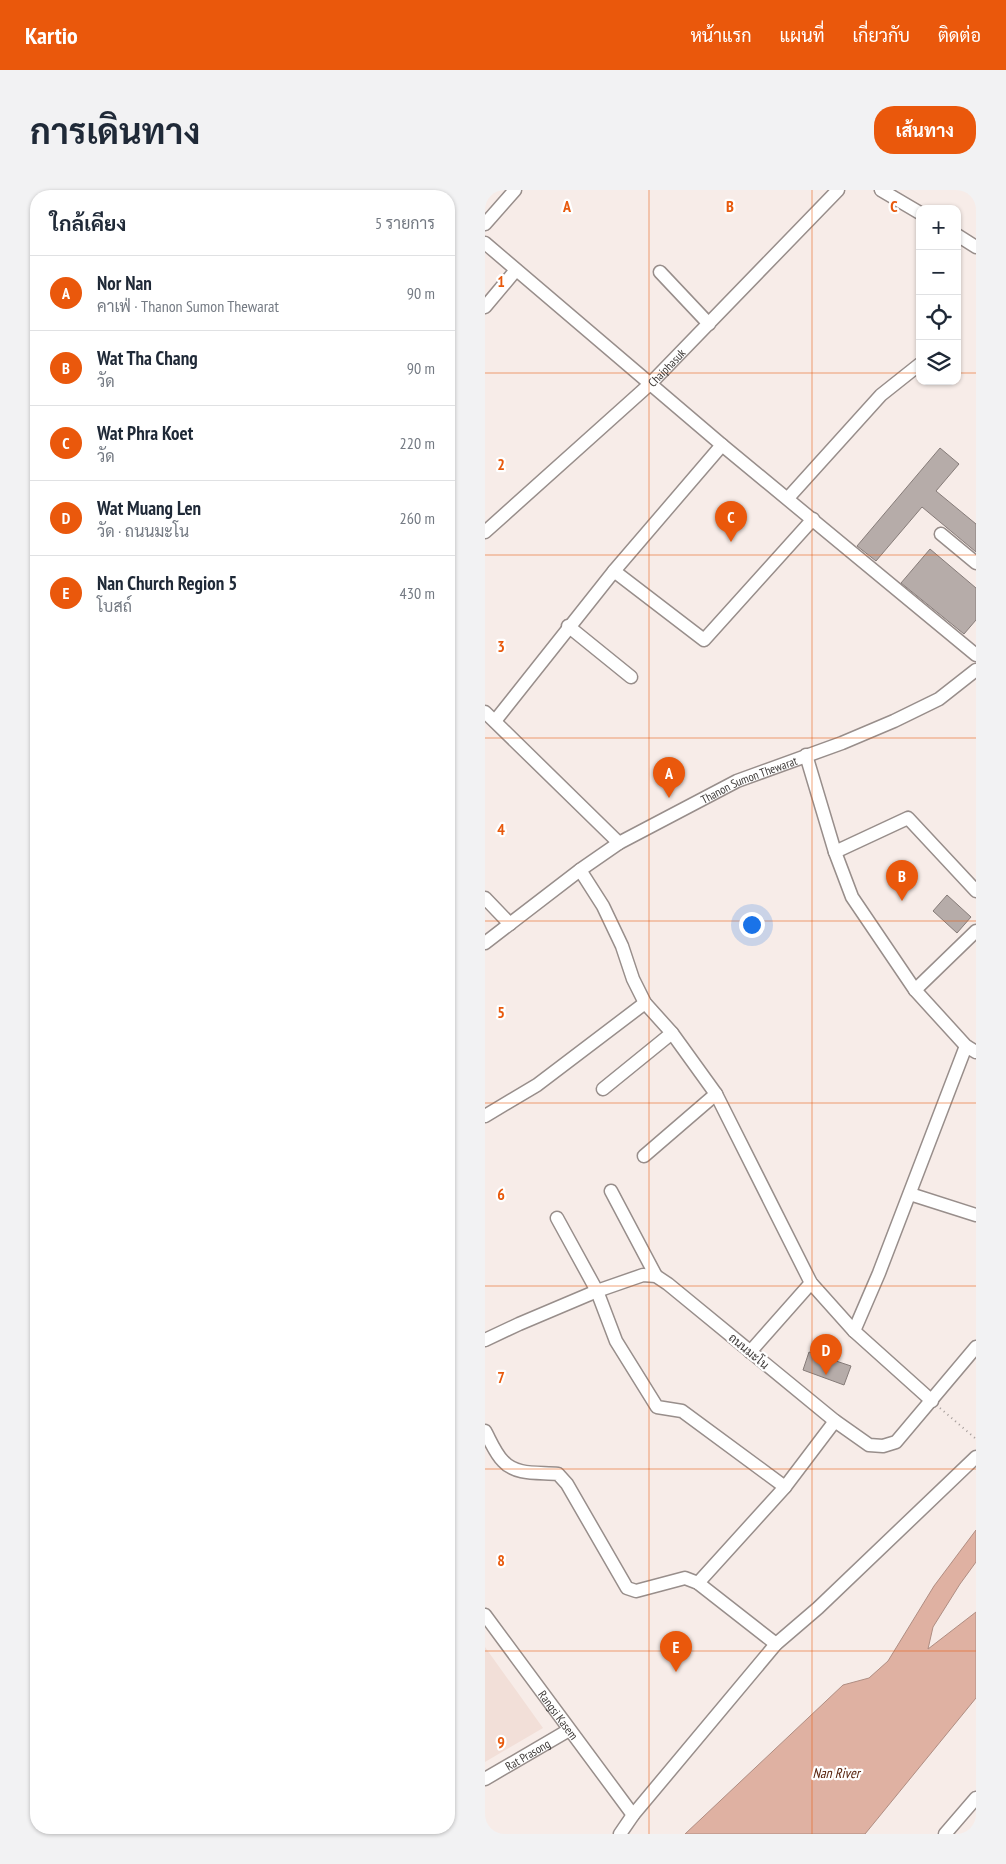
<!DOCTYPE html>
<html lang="th">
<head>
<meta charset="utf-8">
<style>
	:root { --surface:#fff; --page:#f2f2f3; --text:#1f2937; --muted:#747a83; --line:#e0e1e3; --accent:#ea580c }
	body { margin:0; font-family:"PT Sans Narrow",Sarabun,sans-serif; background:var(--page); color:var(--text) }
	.controls { position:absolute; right:15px; top:15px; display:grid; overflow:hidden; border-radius:10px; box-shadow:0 1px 4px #0004 }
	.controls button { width:45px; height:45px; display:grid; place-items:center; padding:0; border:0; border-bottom:1px solid var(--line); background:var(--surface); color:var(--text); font:25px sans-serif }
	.you { position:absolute; left:266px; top:734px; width:18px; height:18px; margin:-12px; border:4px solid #fff; border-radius:50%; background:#1a73e8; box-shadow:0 0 0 8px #1a73e833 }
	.badge { display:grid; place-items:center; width:32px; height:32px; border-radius:50%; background:var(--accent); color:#fff; font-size:16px; font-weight:700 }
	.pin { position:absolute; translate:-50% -41px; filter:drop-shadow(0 1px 2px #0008) }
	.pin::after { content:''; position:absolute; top:26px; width:18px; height:15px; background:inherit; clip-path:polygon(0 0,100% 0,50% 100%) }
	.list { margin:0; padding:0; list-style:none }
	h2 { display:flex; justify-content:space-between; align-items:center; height:65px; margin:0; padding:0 20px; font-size:21px }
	h2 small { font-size:16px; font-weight:400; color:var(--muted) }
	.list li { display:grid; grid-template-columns:32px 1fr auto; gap:15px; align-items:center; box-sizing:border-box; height:75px; padding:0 20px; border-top:1px solid var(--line) }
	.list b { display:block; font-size:19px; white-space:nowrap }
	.list p { margin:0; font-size:16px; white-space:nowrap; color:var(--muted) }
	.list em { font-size:16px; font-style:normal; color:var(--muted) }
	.icon { flex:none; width:28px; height:28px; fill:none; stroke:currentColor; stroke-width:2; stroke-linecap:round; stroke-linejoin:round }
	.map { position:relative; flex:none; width:491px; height:1644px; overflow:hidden; border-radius:20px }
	header { display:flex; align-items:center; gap:30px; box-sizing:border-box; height:70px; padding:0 25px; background:var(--accent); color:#fff }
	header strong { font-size:24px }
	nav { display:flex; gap:28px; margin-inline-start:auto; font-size:18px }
	.intro { display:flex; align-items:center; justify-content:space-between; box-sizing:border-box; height:120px; padding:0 30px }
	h1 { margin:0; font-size:35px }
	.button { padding:12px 22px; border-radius:20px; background:var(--accent); color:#fff; font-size:18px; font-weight:700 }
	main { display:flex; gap:30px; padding:0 30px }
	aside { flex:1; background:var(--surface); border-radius:20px; box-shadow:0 1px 4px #0004 }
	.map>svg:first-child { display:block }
</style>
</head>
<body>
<header>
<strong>Kartio</strong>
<nav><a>หน้าแรก</a><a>แผนที่</a><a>เกี่ยวกับ</a><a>ติดต่อ</a></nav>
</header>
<div class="intro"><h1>การเดินทาง</h1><a class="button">เส้นทาง</a></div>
<main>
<aside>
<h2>ใกล้เคียง<small>5 รายการ</small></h2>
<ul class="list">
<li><span class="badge">A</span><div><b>Nor Nan</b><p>คาเฟ่ · Thanon Sumon Thewarat</p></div><em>90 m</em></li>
<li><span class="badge">B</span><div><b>Wat Tha Chang</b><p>วัด</p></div><em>90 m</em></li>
<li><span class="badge">C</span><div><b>Wat Phra Koet</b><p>วัด</p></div><em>220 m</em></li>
<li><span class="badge">D</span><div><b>Wat Muang Len</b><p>วัด · ถนนมะโน</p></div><em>260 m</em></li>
<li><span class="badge">E</span><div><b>Nan Church Region 5</b><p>โบสถ์</p></div><em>430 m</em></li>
</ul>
</aside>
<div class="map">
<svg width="491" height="1644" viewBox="0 0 491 1644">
	<rect width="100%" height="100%" fill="#f7ece8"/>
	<path fill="#f2dfd8" d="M0 1457 58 1538 0 1572Z"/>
	<path fill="#dfb1a2" stroke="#af8d82" d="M491 1340V1372L475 1394 448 1437 443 1459 491 1422V1508L380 1644H200L358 1495 384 1488 403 1471 449 1396Z"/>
	<path fill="#b6aca9" stroke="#867c79" d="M455 258 474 274 451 301 491 334V362L437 317 391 371 372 356Z
		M445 359 491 398V430L479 444 416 393Z
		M462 705 486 727 472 743 448 721Z
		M324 1162 366 1176 359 1195 318 1180Z"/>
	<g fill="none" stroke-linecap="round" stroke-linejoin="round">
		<g stroke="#988e8b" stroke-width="15">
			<g id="minor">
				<path d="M396 0 435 23"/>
				<path d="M0 34 30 0"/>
				<path d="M472 45 491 57"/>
				<path d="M0 53 237 255 491 465"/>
				<path d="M175 82 224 134"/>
				<path d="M0 117 31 80"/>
				<path d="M303 308 396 205 435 174"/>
				<path id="s1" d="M0 342 165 194 353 0"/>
				<path d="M456 344 491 373"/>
				<path d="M129 381 219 450 328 329"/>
				<path d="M83 436 146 487"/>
				<path d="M0 522 134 653"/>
				<path d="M10 531 129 381 237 255"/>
				<path d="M321 565 350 662 367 707 430 800 481 856 491 862"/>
				<path d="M350 662 423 628 491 701"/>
				<path d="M95 680 118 716 137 756 148 789 160 813 187 843 231 904 326 1093 369 1141 447 1211"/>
				<path d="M0 708 25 734"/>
				<path id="s2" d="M0 753 95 680 134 653 252 591 357 553 409 531 454 509 491 480"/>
				<path d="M430 800 491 741"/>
				<path d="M118 899 187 843"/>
				<path d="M0 926 52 895 160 813"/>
				<path d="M159 966 231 904"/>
				<path d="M126 1001 171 1086"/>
				<path d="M425 1004 491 1025"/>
				<path d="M72 1028 112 1101 131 1151 172 1217 197 1221 300 1297"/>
				<path d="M369 1141 394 1083 481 856"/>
				<path d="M0 1150 34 1134 112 1101 158 1085 171 1086 183 1094 350 1231 384 1255 398 1256 411 1252 491 1157"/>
				<path d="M265 1162 326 1093"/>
				<path d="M0 1241C5 1250 10 1263 18 1271 31 1286 55 1282 73 1284L82 1294 142 1398 151 1401 200 1388 213 1393 291 1454"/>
				<path d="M213 1393 300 1297 350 1231"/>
				<path id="s3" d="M0 1425 148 1625"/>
				<path id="s4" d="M0 1589 84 1540"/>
				<path d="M135 1644 148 1625 291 1454 333 1418 491 1267"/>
				<path d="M460 1644 491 1608"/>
			</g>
		</g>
		<path stroke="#a79f9c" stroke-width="2" stroke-dasharray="1 4" stroke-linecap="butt" d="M455 1218 491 1249"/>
		<use href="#minor" stroke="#fff" stroke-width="12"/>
	</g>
	<path fill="none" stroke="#e8590c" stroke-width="1" stroke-opacity="0.55" d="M164 0V1644M327 0V1644M0 183H435M472 183H491M0 365H491M0 548H491M0 731H491M0 913H491M0 1096H491M0 1279H491M0 1461H491"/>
	<g text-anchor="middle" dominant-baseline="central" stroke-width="4.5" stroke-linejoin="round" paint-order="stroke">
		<g font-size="12" fill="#3e3a38" stroke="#fff">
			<text stroke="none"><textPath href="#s1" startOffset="245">Chaiphasuk</textPath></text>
			<text stroke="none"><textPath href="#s2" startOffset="312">Thanon Sumon Thewarat</textPath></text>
			<text transform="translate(264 1161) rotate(40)">ถนนมะโน</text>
			<text stroke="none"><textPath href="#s3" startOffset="124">Rangsi Kasem</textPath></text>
			<text stroke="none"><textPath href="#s4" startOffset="49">Rat Prasong</textPath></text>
		</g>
		<g font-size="14" font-style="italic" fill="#551f09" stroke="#fff">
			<text x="351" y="1583">Nan River</text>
		</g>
	</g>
	<g font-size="16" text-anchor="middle" font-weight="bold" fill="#e8590c" stroke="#fff" stroke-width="4.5" stroke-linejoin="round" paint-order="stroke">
		<text x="82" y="22">A</text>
		<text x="245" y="22">B</text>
		<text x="409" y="22">C</text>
		<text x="16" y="97">1</text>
		<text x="16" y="280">2</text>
		<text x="16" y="462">3</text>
		<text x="16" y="645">4</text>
		<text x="16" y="828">5</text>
		<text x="16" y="1010">6</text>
		<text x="16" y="1193">7</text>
		<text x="16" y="1376">8</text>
		<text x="16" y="1558">9</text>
	</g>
</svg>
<div class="controls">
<button>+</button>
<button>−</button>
<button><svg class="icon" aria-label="locate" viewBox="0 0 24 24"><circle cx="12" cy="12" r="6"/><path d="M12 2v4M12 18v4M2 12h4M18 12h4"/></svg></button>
<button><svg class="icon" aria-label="layers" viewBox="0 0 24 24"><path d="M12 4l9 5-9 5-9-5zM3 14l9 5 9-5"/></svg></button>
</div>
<div class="you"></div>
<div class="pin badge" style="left:184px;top:608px">A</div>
<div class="pin badge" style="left:417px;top:711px">B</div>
<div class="pin badge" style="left:246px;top:352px">C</div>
<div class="pin badge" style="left:341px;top:1185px">D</div>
<div class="pin badge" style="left:191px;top:1482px">E</div>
</div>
</main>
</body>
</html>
